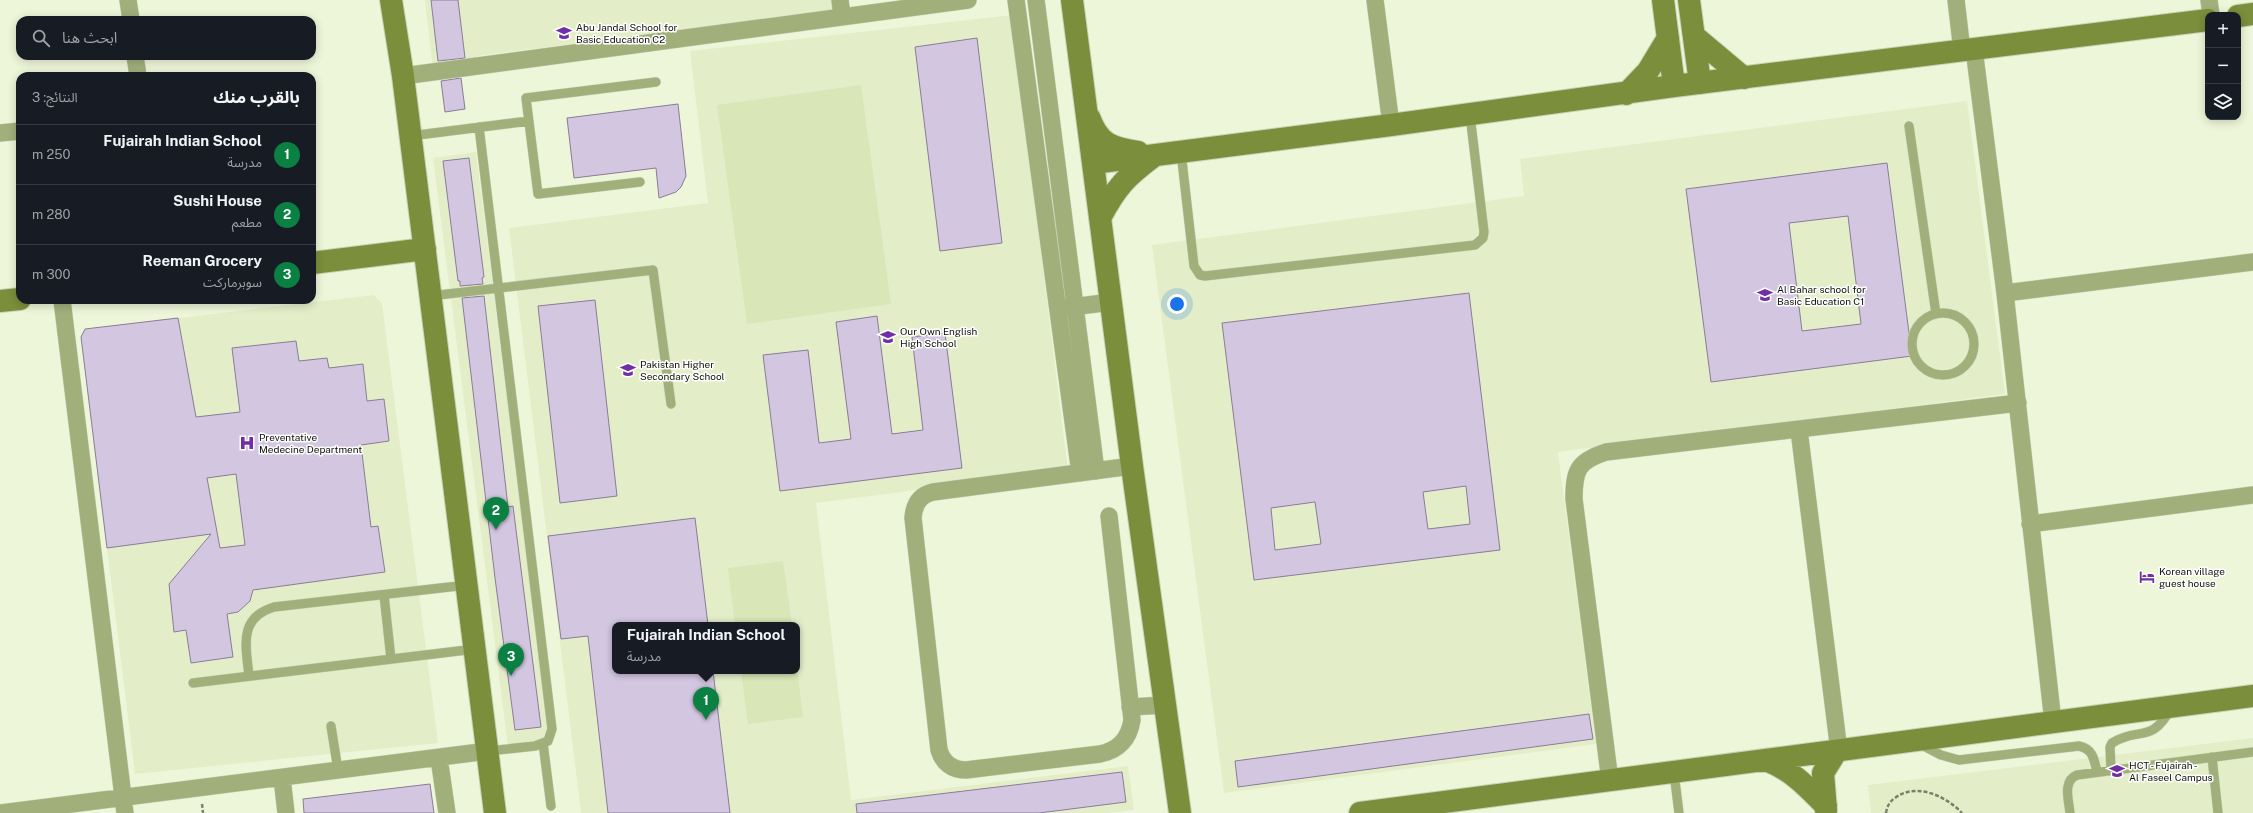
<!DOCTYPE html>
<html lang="ar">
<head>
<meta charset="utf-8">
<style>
	:root { --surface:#171b24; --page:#20242c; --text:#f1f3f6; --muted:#9ea1a6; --line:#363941; --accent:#0b8043 }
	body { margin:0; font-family:"Public Sans","Noto Sans Arabic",sans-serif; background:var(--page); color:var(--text); direction:rtl }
	.controls { position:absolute; right:12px; top:12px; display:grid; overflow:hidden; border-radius:8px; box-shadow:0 2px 10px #0003 }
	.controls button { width:36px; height:36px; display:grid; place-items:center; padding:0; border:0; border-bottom:1px solid var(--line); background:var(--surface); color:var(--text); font:20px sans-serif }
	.you { position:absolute; left:1177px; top:304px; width:14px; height:14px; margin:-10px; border:3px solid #fff; border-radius:50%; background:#1a73e8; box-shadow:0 0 0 6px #1a73e833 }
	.badge { display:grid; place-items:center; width:26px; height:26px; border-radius:50%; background:var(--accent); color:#fff; font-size:13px; font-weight:700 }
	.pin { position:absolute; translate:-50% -33px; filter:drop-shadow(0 1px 2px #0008) }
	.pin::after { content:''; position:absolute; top:21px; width:14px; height:12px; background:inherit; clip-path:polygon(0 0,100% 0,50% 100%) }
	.popup { position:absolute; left:612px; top:622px; width:188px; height:52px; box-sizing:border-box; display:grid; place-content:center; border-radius:8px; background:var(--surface); filter:drop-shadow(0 1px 3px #0005); font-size:13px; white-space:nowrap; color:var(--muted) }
	.popup b { font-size:15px; color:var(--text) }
	.popup::after { content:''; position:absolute; left:50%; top:100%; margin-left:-8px; border:8px solid transparent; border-top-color:var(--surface) }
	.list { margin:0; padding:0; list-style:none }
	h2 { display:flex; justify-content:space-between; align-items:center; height:52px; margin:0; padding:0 16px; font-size:17px }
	h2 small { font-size:13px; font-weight:400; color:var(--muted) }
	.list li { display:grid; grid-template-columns:26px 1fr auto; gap:12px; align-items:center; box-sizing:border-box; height:60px; padding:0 16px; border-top:1px solid var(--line) }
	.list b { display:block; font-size:15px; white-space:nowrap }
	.list p { margin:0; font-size:13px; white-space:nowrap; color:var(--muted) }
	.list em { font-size:13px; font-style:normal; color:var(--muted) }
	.icon { flex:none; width:22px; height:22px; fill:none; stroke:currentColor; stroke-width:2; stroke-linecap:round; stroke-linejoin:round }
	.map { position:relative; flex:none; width:2253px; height:813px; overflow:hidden; direction:ltr }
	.search { position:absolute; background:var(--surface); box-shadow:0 2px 10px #0003; left:16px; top:16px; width:300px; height:44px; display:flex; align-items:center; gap:10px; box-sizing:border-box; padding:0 14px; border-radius:12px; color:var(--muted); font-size:15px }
	.panel { position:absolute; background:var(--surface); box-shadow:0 2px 10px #0003; left:16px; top:72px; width:300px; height:232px; border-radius:12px; direction:rtl }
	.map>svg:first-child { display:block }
</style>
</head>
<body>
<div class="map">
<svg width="2253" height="813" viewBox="0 0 2253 813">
	<rect width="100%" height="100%" fill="#eef6d9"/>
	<path fill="#e3eec9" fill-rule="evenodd" d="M425 0H832L833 11 477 56 476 64 433 70Z
		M1012 15 1068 471 816 503 851 800 1128 766 1134 810 1107 813H581L509 228 708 203 690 51ZM615 625H797V671H615Z
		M1967 101 2005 394 1558 452 1596 744 1224 793 1152 245 1524 196 1520 159Z
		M476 152 550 740 508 746 433 158Z
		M374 295 382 303 438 743 135 774 107 548 85 329Z
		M2253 738V813H1871L1868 785Z"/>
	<path fill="#d9e6b7" d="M861 85 891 304 747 324 717 105Z
		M783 561 792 625H735L728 568Z
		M797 667 803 717 748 724 741 671H797Z"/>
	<path fill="#d3c6e1" stroke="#887d96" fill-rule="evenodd" d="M431 0H458L465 58 438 61Z
		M977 38 1002 243 940 251 915 47Z
		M461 78 465 109 445 112 441 81Z
		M678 104 686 176 681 187 676 192 659 198 656 168 574 178 567 118Z
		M469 158 484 277 482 278 483 284 460 286V281H458L443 161Z
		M1887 163 1912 356 1711 382 1686 189ZM1848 216 1861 324 1802 331 1789 223Z
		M1469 293 1500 550 1254 580 1222 323ZM1466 486 1470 524 1428 529 1423 492ZM1315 502 1321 544 1275 550 1271 508Z
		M484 296 508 507 513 506 541 727 515 730 495 578 462 298Z
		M595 300 617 496 560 503 538 306Z
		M877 316 892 434 923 430 912 337 945 333 962 468 780 491 763 355 808 350 819 443 851 439 836 322Z
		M178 318 196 417 240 412 232 348 296 341 299 361 327 358 329 368 363 364 367 401 384 399 389 441 361 445 371 527 378 526 385 572 253 590 250 601 238 612 227 614 233 657 191 663 186 630 174 632 169 584 211 534 107 548 81 337 85 329ZM236 474 245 545 220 548 207 478Z
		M695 518 708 625H615V671H713L730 813H608L588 636 561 639 548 536Z
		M1589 714 1593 739 1238 787 1235 761Z
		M1122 772 1126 802 1039 813H857L856 804Z
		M430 784 434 813H304L303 799Z"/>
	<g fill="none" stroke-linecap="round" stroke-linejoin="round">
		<g stroke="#cad1b7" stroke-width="10">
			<path id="lane" d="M1909 126 1936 314
				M479 127 552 729 548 741 535 746 488 751
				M410 136 529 121
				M1181 152 1194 266 1200 275 1205 276 1475 245 1483 238 1484 232 1470 115
				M640 182 538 194 526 98 656 82
				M430 296 653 270 671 404
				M1912 344a31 31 0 1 1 62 0a31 31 0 1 1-62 0Z
				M384 595 391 659
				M249 676C246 646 238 618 274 607L467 585
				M193 683 475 649
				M331 726 338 770
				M543 743 551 806
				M1920 744 1941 755 1959 760 2079 746C2093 749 2094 759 2097 772
				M2212 757 2218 813
				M2111 770 2110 747 2112 743C2139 726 2151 745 2171 708
				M1674 773 1679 813
				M2070 813C2069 801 2062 781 2077 775L2253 752"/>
		</g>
		<g stroke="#cad1b7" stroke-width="18">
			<path id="street" d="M128 0 131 20
				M840 0 842 17
				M1016 0 1080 473
				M1036 0 1096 471
				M1375 0 1391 125
				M1956 0 1962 51
				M2209 0 2211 15
				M1974 49 2005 293 2053 722
				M135 56 138 76
				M403 76 968 0
				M0 133 20 131
				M2005 293 2253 262
				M62 300 125 813
				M1064 308 1111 302
				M1799 430 1839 751
				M1109 516 1132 720C1129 739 1119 750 1100 754L966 770C952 770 943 763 939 750L913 518C914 504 920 495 933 492L1132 466
				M2030 524 2253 495
				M1130 707 1165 705
				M439 758 447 813
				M282 778 286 813
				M1610 781 1574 499C1574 470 1578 461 1606 452L2018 403
				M1 813 488 751"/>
		</g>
		<g stroke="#cad1b7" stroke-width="24">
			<path id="secondary" d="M391 0 403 76 495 813
				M1072 0 1132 466 1180 813
				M1663 0 1674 86
				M1689 0 1700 83
				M2238 16 2253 14
				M1694 36 1744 78
				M1626 94 1648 71 1668 38
				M1089 117C1099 144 1111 148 1138 152
				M1093 163 1391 125 1674 86 2208 20
				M1100 218C1117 186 1126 177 1154 156
				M312 263 425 249
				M0 301 20 299
				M1766 760C1793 771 1806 786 1826 806
				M1826 810 1823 773 1836 752
				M1360 813 2253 696"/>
		</g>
		<path stroke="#7a806c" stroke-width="2.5" stroke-dasharray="4 2" stroke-linecap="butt" d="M202 804 203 813
			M1886 813C1887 806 1890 801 1895 798 1916 782 1946 796 1962 813"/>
		<use href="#lane" stroke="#a1af7b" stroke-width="9"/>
		<use href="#street" stroke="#a1af7b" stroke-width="17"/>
		<use href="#secondary" stroke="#7b8e3b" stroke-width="22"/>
	</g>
	<defs>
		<g id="school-bare" transform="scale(1.2)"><path d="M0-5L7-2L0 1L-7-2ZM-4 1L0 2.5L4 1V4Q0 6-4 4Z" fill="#702fa4" stroke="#fff" stroke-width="2.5" paint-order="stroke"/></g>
		<g id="hospital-bare" transform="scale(1.2)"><path d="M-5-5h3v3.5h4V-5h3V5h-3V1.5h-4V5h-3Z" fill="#702fa4" stroke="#fff" stroke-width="2.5" paint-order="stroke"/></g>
		<g id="hotel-bare" transform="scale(1.2)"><path d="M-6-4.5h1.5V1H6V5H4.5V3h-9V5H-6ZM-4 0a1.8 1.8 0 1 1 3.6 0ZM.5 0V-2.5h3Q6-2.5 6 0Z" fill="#702fa4" stroke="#fff" stroke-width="2.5" paint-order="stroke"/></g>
		<g id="university-bare" transform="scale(1.2)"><path d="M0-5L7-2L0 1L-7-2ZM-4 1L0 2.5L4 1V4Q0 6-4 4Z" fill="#702fa4" stroke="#fff" stroke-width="2.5" paint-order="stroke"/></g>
	</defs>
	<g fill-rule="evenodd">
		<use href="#school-bare" x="564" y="33"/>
		<use href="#school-bare" x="1765" y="295"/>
		<use href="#school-bare" x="888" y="337"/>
		<use href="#school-bare" x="628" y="370"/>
		<use href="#hospital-bare" x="247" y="443"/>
		<use href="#hotel-bare" x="2147" y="577"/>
		<use href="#university-bare" x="2117" y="771"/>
	</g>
	<g text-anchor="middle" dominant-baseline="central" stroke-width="3" stroke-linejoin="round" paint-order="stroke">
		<g font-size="10" fill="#0e1107" stroke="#fff" text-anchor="start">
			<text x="576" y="27">Abu Jandal School for<tspan x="576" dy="12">Basic Education C2</tspan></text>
			<text x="1777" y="289">Al Bahar school for<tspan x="1777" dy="12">Basic Education C1</tspan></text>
			<text x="900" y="331">Our Own English<tspan x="900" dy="12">High School</tspan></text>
			<text x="640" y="364">Pakistan Higher<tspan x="640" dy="12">Secondary School</tspan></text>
			<text x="259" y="437">Preventative<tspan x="259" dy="12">Medecine Department</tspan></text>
			<text x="2159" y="571">Korean village<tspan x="2159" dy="12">guest house</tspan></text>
			<text x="2129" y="765">HCT - Fujairah -<tspan x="2129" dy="12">Al Faseel Campus</tspan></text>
		</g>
	</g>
</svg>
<div class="controls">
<button>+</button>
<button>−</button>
<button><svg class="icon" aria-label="layers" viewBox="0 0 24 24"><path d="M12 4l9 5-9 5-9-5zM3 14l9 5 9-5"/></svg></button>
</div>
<div class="you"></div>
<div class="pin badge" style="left:706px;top:720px">1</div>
<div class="popup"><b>Fujairah Indian School</b>مدرسة</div>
<div class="pin badge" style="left:496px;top:530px">2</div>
<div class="pin badge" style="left:511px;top:676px">3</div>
<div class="search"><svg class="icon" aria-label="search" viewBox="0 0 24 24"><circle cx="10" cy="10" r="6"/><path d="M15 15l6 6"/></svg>ابحث هنا</div>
<section class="panel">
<h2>بالقرب منك<small>النتائج: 3</small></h2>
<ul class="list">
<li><span class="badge">1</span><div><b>Fujairah Indian School</b><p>مدرسة</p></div><em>250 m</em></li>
<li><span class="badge">2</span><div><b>Sushi House</b><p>مطعم</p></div><em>280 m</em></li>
<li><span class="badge">3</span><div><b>Reeman Grocery</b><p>سوبرماركت</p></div><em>300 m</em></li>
</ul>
</section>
</div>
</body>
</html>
